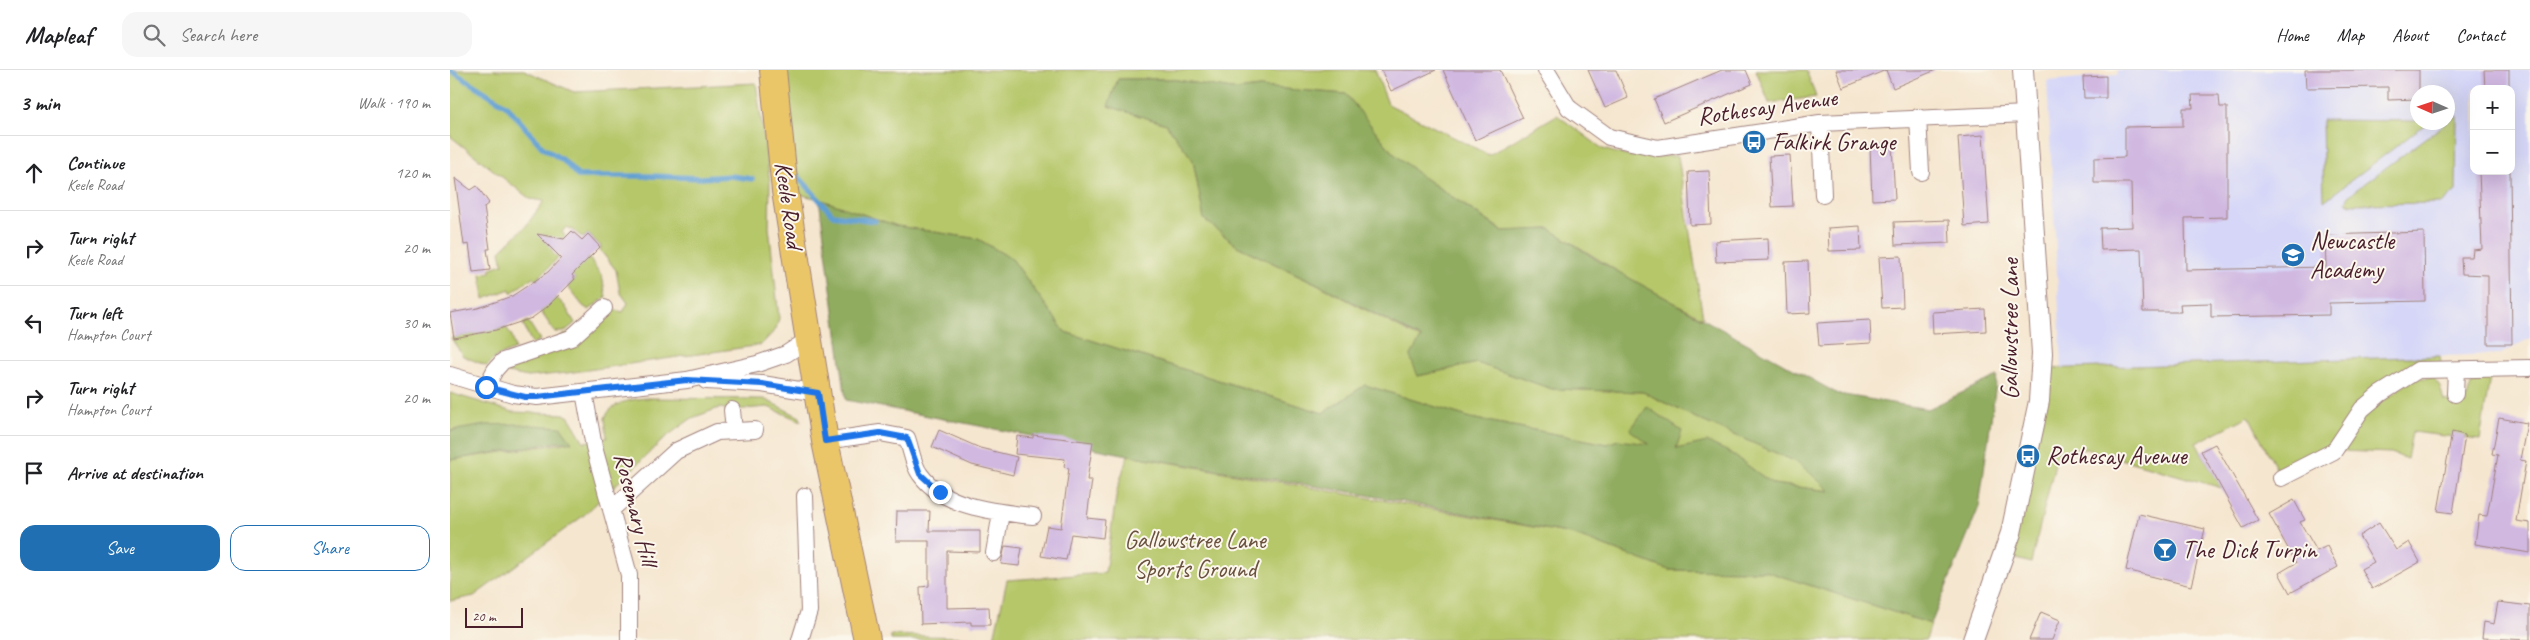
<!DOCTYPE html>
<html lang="en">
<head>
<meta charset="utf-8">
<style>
	:root { --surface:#fff; --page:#f6f6f6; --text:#202124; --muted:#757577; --line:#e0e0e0; --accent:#1f6fb2 }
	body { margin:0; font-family:Caveat,sans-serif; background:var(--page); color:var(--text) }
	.controls { position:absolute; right:15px; top:15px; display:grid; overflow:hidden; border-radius:10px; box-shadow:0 5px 20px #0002 }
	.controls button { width:45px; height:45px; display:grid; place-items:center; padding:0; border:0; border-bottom:1px solid var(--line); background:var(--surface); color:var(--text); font:25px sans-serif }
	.compass { position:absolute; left:1960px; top:15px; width:45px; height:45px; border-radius:50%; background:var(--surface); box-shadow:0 5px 20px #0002; rotate:273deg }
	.scale { position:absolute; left:15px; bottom:12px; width:58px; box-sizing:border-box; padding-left:5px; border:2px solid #4a1f2b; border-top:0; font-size:14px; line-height:18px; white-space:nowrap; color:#4a1f2b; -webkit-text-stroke:4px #fbf7ec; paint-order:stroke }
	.stop { position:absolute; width:15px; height:15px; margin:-11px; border:4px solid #1a73e8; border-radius:50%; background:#fff }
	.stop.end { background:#1a73e8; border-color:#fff; box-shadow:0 1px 5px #0008 }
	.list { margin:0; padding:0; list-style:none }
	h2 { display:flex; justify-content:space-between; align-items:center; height:65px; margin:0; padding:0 20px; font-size:21px }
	h2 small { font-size:16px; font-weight:400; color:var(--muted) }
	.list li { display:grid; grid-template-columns:32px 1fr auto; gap:15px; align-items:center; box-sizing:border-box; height:75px; padding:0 20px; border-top:1px solid var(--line) }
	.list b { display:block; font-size:19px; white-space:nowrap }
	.list p { margin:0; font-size:16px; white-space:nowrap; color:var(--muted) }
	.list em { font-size:16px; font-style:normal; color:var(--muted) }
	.actions { display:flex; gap:10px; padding:15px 20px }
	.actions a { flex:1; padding:11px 0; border:1px solid var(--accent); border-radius:15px; text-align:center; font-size:18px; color:var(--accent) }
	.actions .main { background:var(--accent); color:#fff }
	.icon { flex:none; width:28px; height:28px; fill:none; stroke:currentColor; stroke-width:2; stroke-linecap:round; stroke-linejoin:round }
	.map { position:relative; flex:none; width:2080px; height:570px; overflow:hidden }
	header { display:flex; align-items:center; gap:30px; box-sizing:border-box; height:70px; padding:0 25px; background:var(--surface); border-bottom:1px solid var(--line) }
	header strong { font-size:24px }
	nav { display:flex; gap:28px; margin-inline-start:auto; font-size:18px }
	.search { width:350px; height:45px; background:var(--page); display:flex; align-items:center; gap:12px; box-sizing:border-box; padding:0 18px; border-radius:15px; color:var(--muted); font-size:19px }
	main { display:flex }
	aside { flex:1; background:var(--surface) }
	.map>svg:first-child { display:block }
</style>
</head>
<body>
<header>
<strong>Mapleaf</strong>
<div class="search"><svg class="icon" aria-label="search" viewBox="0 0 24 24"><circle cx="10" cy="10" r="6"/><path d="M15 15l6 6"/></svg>Search here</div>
<nav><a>Home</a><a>Map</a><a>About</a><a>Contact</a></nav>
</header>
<main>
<aside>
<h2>3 min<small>Walk · 190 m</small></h2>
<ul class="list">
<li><svg class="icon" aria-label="ahead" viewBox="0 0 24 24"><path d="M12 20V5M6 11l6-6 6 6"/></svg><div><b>Continue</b><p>Keele Road</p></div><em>120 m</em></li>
<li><svg class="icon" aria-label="right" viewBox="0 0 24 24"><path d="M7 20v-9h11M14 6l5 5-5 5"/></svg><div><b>Turn right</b><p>Keele Road</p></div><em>20 m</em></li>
<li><svg class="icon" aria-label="left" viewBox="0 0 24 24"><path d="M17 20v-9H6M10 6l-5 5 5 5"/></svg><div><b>Turn left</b><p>Hampton Court</p></div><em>30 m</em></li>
<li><svg class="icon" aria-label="right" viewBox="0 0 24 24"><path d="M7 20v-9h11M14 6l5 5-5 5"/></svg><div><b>Turn right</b><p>Hampton Court</p></div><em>20 m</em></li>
<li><svg class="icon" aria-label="arrive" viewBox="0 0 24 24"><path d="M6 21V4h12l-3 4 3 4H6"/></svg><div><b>Arrive at destination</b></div></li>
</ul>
<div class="actions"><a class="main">Save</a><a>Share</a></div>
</aside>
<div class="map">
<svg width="2080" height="570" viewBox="0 0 2080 570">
	<rect width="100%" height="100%" fill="#fbf7ec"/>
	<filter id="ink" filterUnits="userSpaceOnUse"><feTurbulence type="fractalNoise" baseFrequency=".02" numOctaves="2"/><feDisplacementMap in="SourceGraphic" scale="10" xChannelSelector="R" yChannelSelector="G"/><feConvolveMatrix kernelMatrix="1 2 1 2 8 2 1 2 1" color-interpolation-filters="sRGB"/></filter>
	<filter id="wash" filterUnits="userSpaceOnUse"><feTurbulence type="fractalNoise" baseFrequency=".0096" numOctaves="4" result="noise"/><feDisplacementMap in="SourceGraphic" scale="20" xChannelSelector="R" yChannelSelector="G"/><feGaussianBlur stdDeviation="1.12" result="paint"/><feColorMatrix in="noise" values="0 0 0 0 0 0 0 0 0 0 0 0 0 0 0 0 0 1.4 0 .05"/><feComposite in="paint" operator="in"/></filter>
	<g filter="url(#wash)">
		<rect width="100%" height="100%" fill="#f5e6cf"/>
		<path fill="#d6d7f8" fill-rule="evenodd" d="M1668 0H2080V268L2051 284 1612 298 1597 11 1667 5ZM2024 19H2061V101H2024ZM1968 22H1998V52H1968Z"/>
		<path fill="#b6c76a" stroke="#80734a" d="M0 0H74L124 22 306 13 320 112 319 157 329 248 326 259 311 275 117 303 78 307 58 303 62 294 160 239 173 242 178 233 170 222 166 200 150 180 151 176 138 164 133 168 122 159 120 160 117 157 112 162 115 166 101 181 108 188 86 210 83 207 61 223 60 219 34 229 31 204 41 202V198L53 194 50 181 76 156 94 131 80 129 0 66Z
			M323 0H925L938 34 1039 85 1107 45 1153 79 1177 86H1228L1253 248 1175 206 1100 159 1053 161 970 105 942 82 896 24 809 17 788 20 721 9H668L659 36 716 54 743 90 754 149 787 176 865 213 971 269 968 306 1027 293 1102 319 1193 322 1250 350 1349 393 1381 421 1323 414 1279 382 1225 379 1168 370 1158 374 1021 348 915 315 873 343 615 262 562 189 528 169 447 156 369 129 335 121Z
			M1306 0H1356L1366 27 1319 33Z
			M2007 45 2006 121 1992 133 1901 134 1896 132 1899 125Z
			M1872 50 1967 51 1977 53 1874 131Z
			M139 188 152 206 156 227 139 240 133 236 118 217 125 209 120 203Z
			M104 225 115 236 125 253 114 262H105L91 242 90 239Z
			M78 251 90 270 82 274 73 254Z
			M45 257 47 260 56 257 62 266 65 279 46 287 37 296 13 286 1 268 34 262Z
			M1990 286 1992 300H1968L1930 324 1884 381 1831 408 1799 346 1746 373 1772 418 1636 379 1608 381 1581 493 1553 485 1591 299Z
			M2040 307 2030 370 1962 362 1957 389 1941 383 1890 381 1914 346 1963 308H1983L1990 316 1994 331 2017 328 2021 315Z
			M0 323 63 342 114 344 119 347 134 372 157 368 155 348C162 332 179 330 195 328L314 329 350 347 351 351 318 337 282 340 269 338 242 348 216 367 133 446 24 526 0 531V390L121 372 7 359 0 361Z
			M678 385 1122 464 1219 500 1315 501 1481 554 1476 570H441V565L544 568 557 510 655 503 667 420Z"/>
		<path fill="#90ac5e" stroke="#6d6644" d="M668 9H721L788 20 809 17 896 24 942 82 970 105 1052 161 1100 159 1149 191 1388 324 1478 339 1547 306 1529 437 1481 554 1315 501 1219 500 1122 464 906 423 678 385 396 330 369 129 447 156 528 169 562 189 615 262 873 343 915 315 1021 348 1157 374 1168 370 1199 374 1180 360 1197 337 1232 361 1226 379 1257 372 1279 382 1323 414 1380 421 1349 393 1250 350 1193 322 1102 319 1027 293 968 306 960 287 971 268 866 213 787 176 754 149 743 90 716 54 658 36Z
			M68 354 111 357 122 372H109L0 390V361L35 355Z"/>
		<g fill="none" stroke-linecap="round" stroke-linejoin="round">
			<path stroke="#609fd2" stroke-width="5.5" d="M0 0 57 36 92 77 114 91 128 106H200L252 108 281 106 302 109
				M347 105 383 145 425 151"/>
		</g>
		<g id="blocks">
			<path fill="#d0b8e1" d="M931 0H986L941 21Z
				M993 0H1050L1073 48 1025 70Z
				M1138 0H1166L1178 28 1155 38Z
				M1272 0H1296L1302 14 1214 52 1204 29Z
				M1386 0H1486L1443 18 1436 0 1393 18Z
				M1855 0H1969V22H1968V29L1938 30V17L1856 18Z
				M2034 0H2059V19H2035Z
				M1656 6V28H1634L1633 7Z
				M1742 25H1769L1770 37H1777V147L1735 148 1736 200 1876 197 1875 165 1974 162 1975 231 1879 233V245L1761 247V233L1730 234 1731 242H1693L1691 179 1651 180 1650 158 1682 157 1681 113H1644V88L1675 87V57L1733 56V38H1743Z
				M1533 65 1539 154 1514 156 1508 67Z
				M1442 75 1445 129 1422 130 1420 76Z
				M1340 85 1343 136 1322 137 1319 86Z
				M1259 101 1261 154 1240 155 1238 102Z
				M2029 101H2060L2062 274H2038V205L2012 204 2011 187H2022L2023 180 2032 179Z
				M5 108 21 120 27 116 39 133 34 137 40 179H37L40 200 23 202 19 174 14 175Z
				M1499 150 1500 173 1445 175 1444 152Z
				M1410 156 1411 180 1379 181 1378 158Z
				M122 161 132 170 138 164 150 177 122 205 125 209 97 237 82 248 46 260 4 268 0 243 28 238 62 226 98 202 111 188 87 164 114 169Z
				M1318 168 1319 190 1266 192 1265 171Z
				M1451 186 1453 237 1432 238 1429 187Z
				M1358 191 1360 243 1337 244 1335 192Z
				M1535 239 1536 261 1483 264 1482 242Z
				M1420 250 1421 273 1369 276 1367 253Z
				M2049 348 2077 353 2070 390 2076 391 2066 451 2080 453V483L2025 474 2029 445 2037 446 2048 385 2042 384Z
				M489 360 530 378 567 387 563 405 522 395 482 377Z
				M2002 362 2015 365 2003 443 1988 441Z
				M583 365 643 372 637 410H642L637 448 655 450 653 468 621 464 616 490 591 486 597 456 611 458 619 398 614 397 615 389 565 384 567 366 583 368Z
				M1765 374 1808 450 1793 458 1751 381Z
				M1844 430 1855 450 1850 452 1867 481 1877 476 1888 497 1840 523 1829 503 1846 493 1819 444Z
				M447 441H480L479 461H530V482L497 481V538L539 537 540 555H521V552L471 554 470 517 479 516V471H446Z
				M1689 444 1755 459 1741 516 1676 500Z
				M1929 453 1946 480 1959 472 1970 492 1922 519 1911 499 1924 492 1909 466Z
				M555 476 572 478 569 496 551 494Z
				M2048 532 2080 536V570L2032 568 2034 552 2044 554Z
				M1591 542 1610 550 1602 570H1579Z"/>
		</g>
	</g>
	<g filter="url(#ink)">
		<use href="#blocks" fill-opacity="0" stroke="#a0827d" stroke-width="1"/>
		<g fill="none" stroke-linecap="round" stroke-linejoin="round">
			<g stroke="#a0827d" stroke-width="18">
				<path id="minor" d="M1096 0 1119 38 1159 67 1208 78 1370 53 1577 44
					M1468 47 1471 102
					M1370 53 1373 125
					M0 305 63 324 87 327 237 310 307 294 336 284 359 269
					M256 311 312 314 368 323
					M36 317 45 300 53 291 121 268 154 238
					M134 322 144 377 179 505V570
					M2005 324 2006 300
					M282 340 284 361
					M375 371 430 363 457 368C461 379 463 395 470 404 494 438 546 442 583 446
					M1831 408 1884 381 1912 339 1930 324 1968 300 2080 298
					M161 440 226 381 267 362 305 360
					M544 483 551 443
					M350 570 359 541 355 426"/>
			</g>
			<g stroke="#a0827d" stroke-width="22">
				<path id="tertiary" d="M1523 570 1561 463 1589 331 1592 283 1573 0"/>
			</g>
			<g stroke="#a0827d" stroke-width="28">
				<path id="primary" d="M323 0 335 121 375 371 417 570"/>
			</g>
			<use href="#minor" stroke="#fff" stroke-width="16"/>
			<use href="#tertiary" stroke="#fff" stroke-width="20"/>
			<use href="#primary" stroke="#ebc669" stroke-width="26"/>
		</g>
	</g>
	<g fill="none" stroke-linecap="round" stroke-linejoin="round" filter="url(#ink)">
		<path stroke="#1a73e8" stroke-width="6" d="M36 317 75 327H87L237 310 312 314 368 323 375 371 430 363 457 368 470 404 490 422"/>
	</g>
	<defs>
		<g id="bus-disc" transform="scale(1.25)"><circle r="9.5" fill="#1f6fb2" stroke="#fbf7ec"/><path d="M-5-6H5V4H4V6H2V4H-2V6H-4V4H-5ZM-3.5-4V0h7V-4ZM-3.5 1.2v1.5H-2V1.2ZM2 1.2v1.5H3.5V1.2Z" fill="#fff"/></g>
		<g id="school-disc" transform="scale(1.25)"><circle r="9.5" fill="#1f6fb2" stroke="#fbf7ec"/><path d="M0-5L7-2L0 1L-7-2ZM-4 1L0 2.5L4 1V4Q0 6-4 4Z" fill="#fff"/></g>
		<g id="bar-disc" transform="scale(1.25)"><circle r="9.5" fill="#1f6fb2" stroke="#fbf7ec"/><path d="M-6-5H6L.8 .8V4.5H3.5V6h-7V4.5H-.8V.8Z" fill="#fff"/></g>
	</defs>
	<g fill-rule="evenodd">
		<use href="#bus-disc" x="1304" y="72"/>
		<use href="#school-disc" x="1843" y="185"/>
		<use href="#bus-disc" x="1578" y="386"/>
		<use href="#bar-disc" x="1715" y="480"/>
	</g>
	<g text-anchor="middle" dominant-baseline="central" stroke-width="4" stroke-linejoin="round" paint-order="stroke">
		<g font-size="25" fill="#4a1f2b" stroke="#fbf7ec">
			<text transform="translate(1317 37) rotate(-8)">Rothesay Avenue</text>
			<text transform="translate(339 135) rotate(82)">Keele Road</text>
			<text transform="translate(1560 259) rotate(-90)">Gallowstree Lane</text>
			<text transform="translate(186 439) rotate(76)">Rosemary Hill</text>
		</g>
		<g font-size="25" fill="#4a1f2b" stroke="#fbf7ec" text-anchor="start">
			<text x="1322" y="72">Falkirk Grange</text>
			<text x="1860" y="171">Newcastle<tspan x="1860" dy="29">Academy</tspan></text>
			<text x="1596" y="386">Rothesay Avenue</text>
			<text x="1732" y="480">The Dick Turpin</text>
		</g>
		<g font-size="25" fill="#6a513e" stroke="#fbf7ec">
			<text x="745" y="470">Gallowstree Lane<tspan x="745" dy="29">Sports Ground</tspan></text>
		</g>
	</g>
</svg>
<div class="controls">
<button>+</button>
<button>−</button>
</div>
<svg class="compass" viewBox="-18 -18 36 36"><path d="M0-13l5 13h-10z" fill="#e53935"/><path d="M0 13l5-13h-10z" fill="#757577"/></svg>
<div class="scale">20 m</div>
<div class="stop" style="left:36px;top:317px"></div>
<div class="stop end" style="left:490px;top:422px"></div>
</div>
</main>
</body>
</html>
